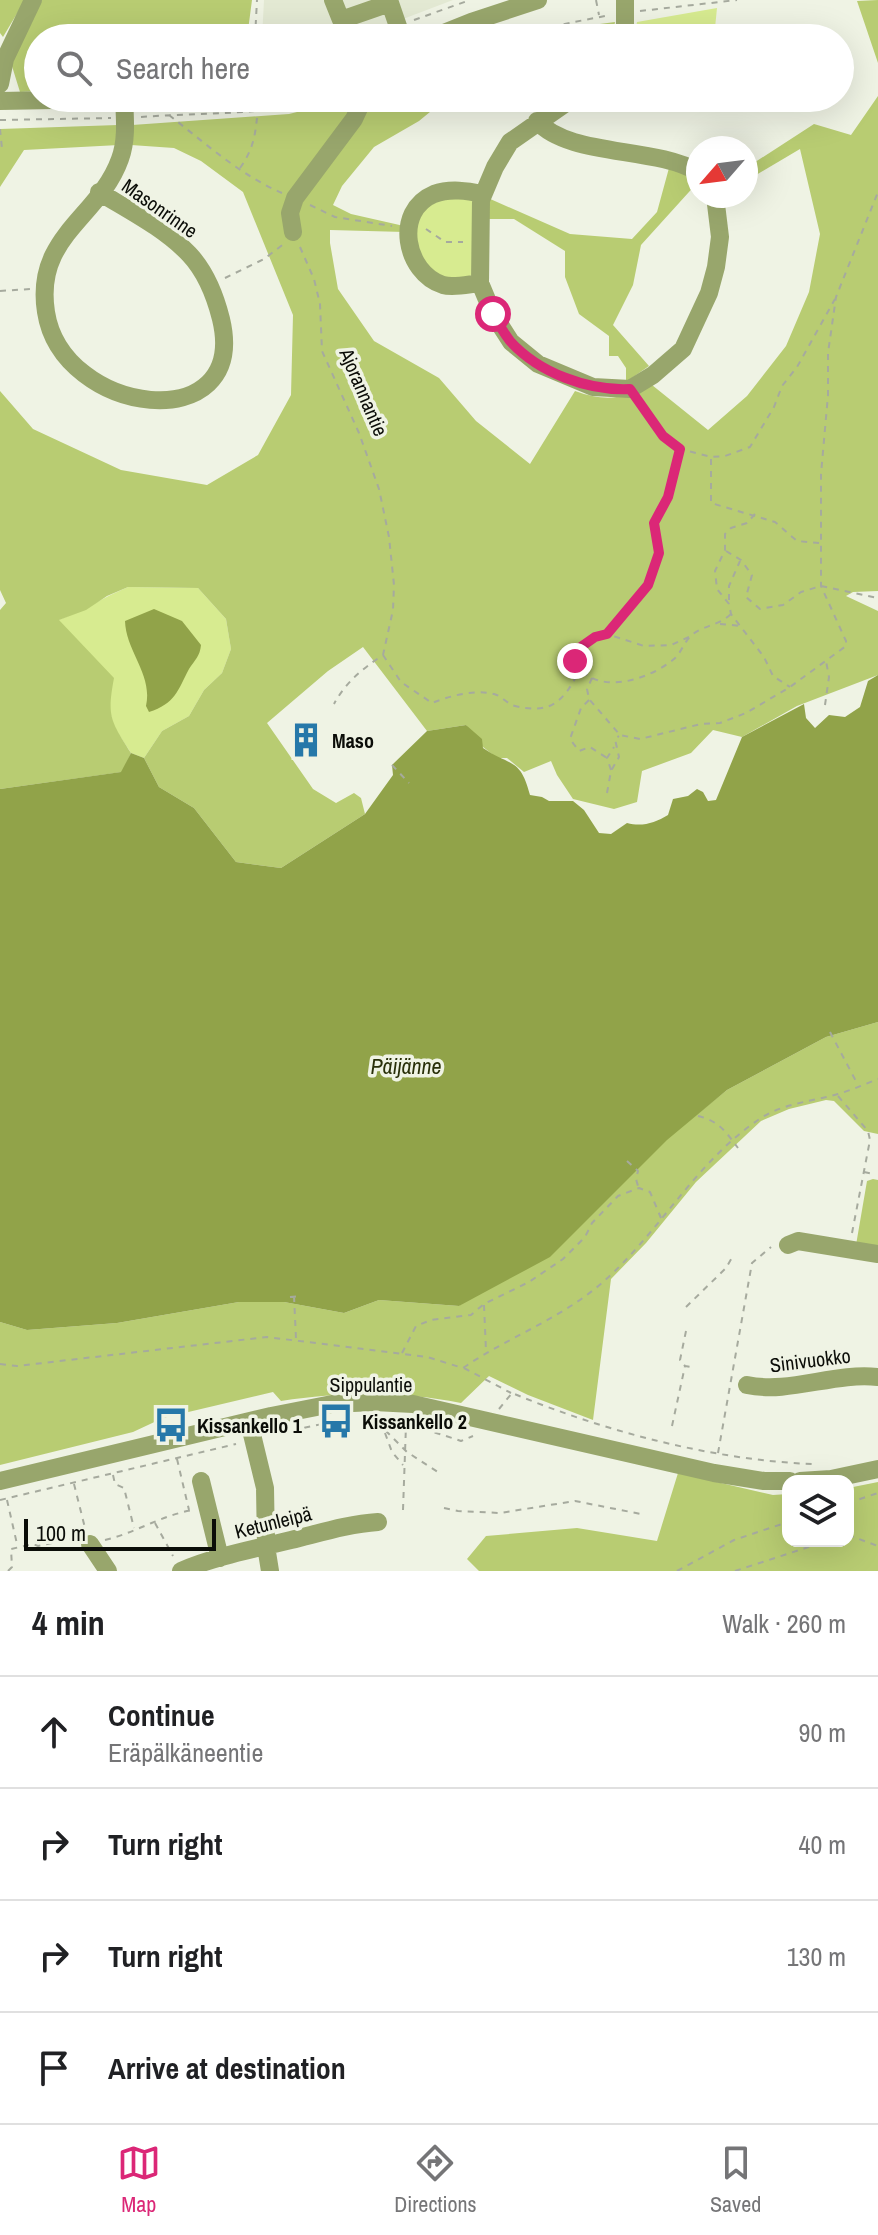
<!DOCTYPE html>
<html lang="en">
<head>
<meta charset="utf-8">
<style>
	:root { --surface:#fff; --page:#f2f2f2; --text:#202124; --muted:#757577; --line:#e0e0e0; --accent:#db2777 }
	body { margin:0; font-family:"Archivo Narrow",sans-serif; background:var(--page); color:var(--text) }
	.controls { position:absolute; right:24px; bottom:24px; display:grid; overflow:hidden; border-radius:16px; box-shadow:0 8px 32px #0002 }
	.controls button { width:72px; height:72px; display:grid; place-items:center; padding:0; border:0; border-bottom:2px solid var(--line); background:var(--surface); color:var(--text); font:40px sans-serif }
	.compass { position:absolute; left:686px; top:136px; width:72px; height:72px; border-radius:50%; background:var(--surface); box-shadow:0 8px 32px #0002; rotate:242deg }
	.scale { position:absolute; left:24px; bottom:20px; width:192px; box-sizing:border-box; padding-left:8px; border:4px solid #0b0d08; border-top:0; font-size:22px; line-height:28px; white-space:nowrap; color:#0b0d08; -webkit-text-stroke:6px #eff3e4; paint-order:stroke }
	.stop { position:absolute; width:24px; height:24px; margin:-18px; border:6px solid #db2777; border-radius:50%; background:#fff }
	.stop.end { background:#db2777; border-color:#fff; box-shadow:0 2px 8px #0008 }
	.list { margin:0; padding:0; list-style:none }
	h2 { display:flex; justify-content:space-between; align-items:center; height:104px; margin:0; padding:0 32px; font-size:34px }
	h2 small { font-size:26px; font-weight:400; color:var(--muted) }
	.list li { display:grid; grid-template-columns:52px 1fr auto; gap:24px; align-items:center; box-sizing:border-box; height:112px; padding:0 32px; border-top:2px solid var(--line) }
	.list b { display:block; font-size:30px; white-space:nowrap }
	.list p { margin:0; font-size:26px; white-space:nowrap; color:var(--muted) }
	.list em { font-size:26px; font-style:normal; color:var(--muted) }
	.icon { flex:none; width:44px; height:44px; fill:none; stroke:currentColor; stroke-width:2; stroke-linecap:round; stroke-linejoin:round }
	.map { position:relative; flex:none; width:878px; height:1571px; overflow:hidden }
	.search { position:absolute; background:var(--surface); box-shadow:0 8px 32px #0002; left:24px; right:24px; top:24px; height:88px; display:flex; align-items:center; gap:20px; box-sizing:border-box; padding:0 28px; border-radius:44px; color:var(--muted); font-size:30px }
	.sheet { height:552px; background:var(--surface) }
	nav { display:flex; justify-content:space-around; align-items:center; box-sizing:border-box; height:112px; border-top:2px solid var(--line); background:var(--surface); font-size:22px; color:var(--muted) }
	nav a { display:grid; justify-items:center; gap:4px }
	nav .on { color:var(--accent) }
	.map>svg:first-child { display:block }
</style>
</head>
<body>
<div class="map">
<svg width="878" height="1571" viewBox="0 0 878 1571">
	<rect width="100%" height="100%" fill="#eff3e4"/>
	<path fill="#e3e9d3" d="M264 0H453L353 38H262Z"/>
	<path fill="#d7eb90" d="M717 8 714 38H634L637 22Z
		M472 194 473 274 466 279C458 278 447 279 440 276 409 265 408 226 425 204Z
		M128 587 198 588 226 619 231 649 222 673 204 690 189 716 162 731 144 758 131 753 114 727 109 708 58 620C83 611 104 597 128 587Z"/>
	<path fill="#b8cc72" d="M0 0H25L3 37 0 33Z
		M42 0H252L247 38H38V91L20 92 11 63Z
		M878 0V63L857 1Z
		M615 22 612 38H521L539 32Z
		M878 96V591L853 592 846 596 878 611V675L797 706 742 737 713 730 691 753 642 771 637 802 614 809 573 799 557 775 551 761 524 772 507 758H497L483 747 466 725 427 731 363 647 328 671 267 723 313 789 336 803 354 793 361 798 365 814 281 868 236 862 194 808 159 787 144 758 162 731 189 716 204 690 222 673 231 649 226 619 198 588 128 587 107 596 86 610 59 620 114 678C107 716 110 720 131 753L122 772 0 789V610L6 603 0 590V391L33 429 121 470 207 485 258 455 291 395 293 315 243 192 201 161 174 148 131 145 132 125 289 114 353 98H447L419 121 374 147 342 186 333 205 351 214 404 226 405 232 330 230V243L338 289 374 341 439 378 476 421 530 464 575 391C605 402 624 399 652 385L708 430 747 396 786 346 809 292 820 234 800 149 746 181V168L814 124 851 135Z
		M118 125 119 145 24 150 0 187V129Z
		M669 168 692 175 698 182 641 245 633 285 613 325 649 366 626 382V368L618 356H609V336L579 314 565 277V251L514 219H487L488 198 570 234 632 239 657 212Z
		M878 1022V1134L864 1131 834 1101 826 1100 789 1109 761 1121 696 1182 646 1243 611 1279 593 1420 528 1395 489 1376 461 1403C399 1391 343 1392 281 1401L273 1392 163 1418 133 1432 0 1465V1322L27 1330 117 1323 239 1302H284L344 1313 379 1300 459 1306 727 1090 826 1037Z
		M873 1179 878 1180V1249L856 1245 867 1181Z
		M678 1473 773 1495 788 1494V1541H848V1488L878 1482V1571H479L467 1559 486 1536 577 1528 657 1541Z"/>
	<path fill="#91a349" d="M154 609 182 621 201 645C200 656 195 660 189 669 178 690 175 704 149 712L146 706C153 674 126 652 125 621Z
		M878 675V1022L826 1037 727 1090 667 1140 550 1257 459 1306 379 1300 344 1313 284 1302H239L117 1323 27 1330 0 1322V789L121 772 131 753 144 758 159 787 194 808 236 862 281 868 365 814 393 775 392 765 427 731 466 725 482 739 483 748C511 767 520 757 530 795L542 797 549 801H573L584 810 599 833 611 834 627 823C642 827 655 823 668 815L673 799 688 796 697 789 703 792 708 801 716 800 742 737 804 704 806 718 815 728 829 715 845 717 860 707 868 681Z"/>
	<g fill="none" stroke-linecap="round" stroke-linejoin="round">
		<path stroke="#a6aa9e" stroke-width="2" stroke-dasharray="6 6" stroke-linecap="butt" d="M596 0 599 15
			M640 11 737 0
			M414 20 470 0
			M255 38 257 0
			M364 38 382 31
			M493 38 610 15
			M169 115C205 143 240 175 282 193
			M141 117C204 112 269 116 330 98
			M0 120 111 118
			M0 129 2 149
			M240 168C252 151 255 138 257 118
			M310 205 335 217 392 226
			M426 229 445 242H463
			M300 247 314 279 320 304 322 351 359 433 379 489 389 537 394 585 393 610 383 655C362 669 346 682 334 704
			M225 278 264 259 285 243
			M0 291 31 289
			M640 403 663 436 680 449 711 457 725 456 750 447 774 407 782 386 797 367 835 299
			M711 459V503L775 522 797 541 819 543
			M755 514 747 523 731 528 725 534V550L715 571 717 589 729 604 731 614 764 657 773 676 790 687
			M726 551 741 560 752 575 746 597 760 609 783 605 801 592 821 586 878 598
			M729 600V586L740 561
			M720 624 742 626
			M608 634 648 585 659 553 654 523 668 497 680 450
			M689 637 671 645 644 646 607 634 595 637 578 649 575 661C594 698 649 680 674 659 682 652 684 641 693 634 705 625 718 626 731 614
			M383 655 401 682 432 703C450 696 474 689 494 694 502 696 507 704 515 706 551 715 564 701 579 671
			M592 678 587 689 589 699 620 735 640 739 701 724 720 723 746 713 790 687 846 646V641L821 586V474L828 395V353L836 297 878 192
			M589 700 581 708 570 739 579 751 590 747 607 758
			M825 705 829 677 826 661
			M392 765 409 783
			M611 770 607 758 614 747
			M607 793 611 771 619 757 615 739 619 736
			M830 1032 858 1085
			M838 1096 868 1131 870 1140 852 1233
			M698 1116C719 1121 726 1132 738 1148
			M627 1161 638 1171 636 1179 638 1186
			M864 1172 873 1174
			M294 1296 296 1339
			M290 1297 300 1296
			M484 1305 486 1351
			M686 1307 726 1268 734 1254
			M686 1331 680 1360 685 1366 692 1367
			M402 1353 416 1326 431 1320 471 1315 484 1304 529 1282 563 1259 585 1237 592 1223 618 1196 639 1188 650 1192 661 1218
			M0 1364 17 1366 267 1337 427 1357 463 1368C508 1337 561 1319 603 1282 659 1233 695 1163 758 1120 782 1103 811 1102 838 1094 852 1090 865 1084 878 1079
			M464 1368 511 1393
			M499 1409 512 1393C604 1431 712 1460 812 1464
			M364 1419C398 1421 429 1430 461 1441L473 1436
			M377 1422 407 1452 441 1474
			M672 1426 685 1366
			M385 1433 392 1452 403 1465
			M269 1435 337 1421
			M718 1453 752 1263 771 1247
			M177 1459 189 1510
			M113 1475 115 1484 124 1488 134 1528
			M74 1484 85 1528
			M0 1500 236 1444
			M7 1500 17 1544
			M848 1503 878 1493
			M444 1508 458 1511 500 1513 575 1501 641 1514
			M403 1510 406 1425
			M155 1523 173 1556
			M848 1535 878 1546
			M105 1540C135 1533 162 1515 193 1510
			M8 1571 12 1567 11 1549 33 1544 38 1546 77 1538
			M677 1571 734 1540 788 1522
			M735 1571 827 1541"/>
		<path stroke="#98a66c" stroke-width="18" d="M333 0 341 20 390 3 402 38
			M431 38 471 22 538 0
			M625 38V0
			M0 84 5 59 33 0
			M573 98 510 142 495 167 481 200 480 283 493 314 511 342 538 364 593 387 630 389 653 375 683 349 709 293 716 267 720 237 715 196
			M0 101 164 98
			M537 121C569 157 654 146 698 172
			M99 192C130 211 164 228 189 254 206 272 215 295 221 319 250 440 62 416 46 312 34 236 99 218 120 159 127 140 125 119 124 99
			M293 232 290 213 295 198 354 119 361 104 360 98
			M480 283C469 284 454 288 443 285 405 273 393 211 434 194 450 188 468 191 483 194
			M788 1245 798 1241 878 1254
			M747 1385C790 1394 834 1372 878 1377
			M249 1422 265 1488 266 1546 270 1571
			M0 1481 271 1416 332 1404 374 1402 413 1404 714 1473 764 1481H790
			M201 1481 220 1558
			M800 1481 831 1479 878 1469
			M90 1544 108 1571
			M181 1571C216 1556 254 1549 291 1540 320 1533 348 1524 378 1522"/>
	</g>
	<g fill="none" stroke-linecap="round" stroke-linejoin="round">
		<path stroke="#db2777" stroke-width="10" d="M493 314C498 323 504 333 510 341 539 373 588 391 630 389L663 436 680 449 668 497 654 523 659 553 648 585 607 634 595 637 578 649 575 661"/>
	</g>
	<defs>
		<g id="building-bare" transform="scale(2.76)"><path d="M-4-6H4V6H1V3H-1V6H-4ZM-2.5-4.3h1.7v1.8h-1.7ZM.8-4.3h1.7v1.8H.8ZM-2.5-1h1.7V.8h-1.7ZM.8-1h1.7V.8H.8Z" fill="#2678a9" stroke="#eff3e4" stroke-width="2.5" paint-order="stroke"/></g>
		<g id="bus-bare" transform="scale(2.76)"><path d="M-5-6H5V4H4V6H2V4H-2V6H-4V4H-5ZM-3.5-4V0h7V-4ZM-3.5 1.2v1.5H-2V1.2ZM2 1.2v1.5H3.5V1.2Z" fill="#2678a9" stroke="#eff3e4" stroke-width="2.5" paint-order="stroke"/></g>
	</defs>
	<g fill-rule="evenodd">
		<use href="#building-bare" x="306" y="740"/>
		<use href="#bus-bare" x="336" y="1421"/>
		<use href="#bus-bare" x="171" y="1425"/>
	</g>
	<g text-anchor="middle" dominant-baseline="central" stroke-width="7" stroke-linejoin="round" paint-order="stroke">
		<g font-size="20" fill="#0b0d08" stroke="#eff3e4">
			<text transform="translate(160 208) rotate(35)">Masonrinne</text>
			<text transform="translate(364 392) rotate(67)">Ajorannantie</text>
			<text transform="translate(810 1360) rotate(-7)">Sinivuokko</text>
			<text x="371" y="1384">Sippulantie</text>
			<text transform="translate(273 1522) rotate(-14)">Ketunleipä</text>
		</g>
		<g font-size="20" font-weight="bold" fill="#0b0d08" stroke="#eff3e4" text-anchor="start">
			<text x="332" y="740">Maso</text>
			<text x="362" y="1421">Kissankello 2</text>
			<text x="197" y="1425">Kissankello 1</text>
		</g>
		<g font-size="22" font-style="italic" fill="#293009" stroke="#eff3e4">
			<text x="406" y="1066">Päijänne</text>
		</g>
	</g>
</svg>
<div class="controls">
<button><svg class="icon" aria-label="layers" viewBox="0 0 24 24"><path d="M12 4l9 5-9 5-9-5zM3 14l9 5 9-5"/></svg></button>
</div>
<svg class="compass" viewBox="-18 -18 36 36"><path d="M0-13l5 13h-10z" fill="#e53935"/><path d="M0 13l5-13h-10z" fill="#757577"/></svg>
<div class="scale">100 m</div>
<div class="stop" style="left:493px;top:314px"></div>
<div class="stop end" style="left:575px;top:661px"></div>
<div class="search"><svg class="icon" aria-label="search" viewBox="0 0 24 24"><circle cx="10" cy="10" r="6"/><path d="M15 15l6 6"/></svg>Search here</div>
</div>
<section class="sheet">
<h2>4 min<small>Walk · 260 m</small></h2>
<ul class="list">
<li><svg class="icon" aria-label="ahead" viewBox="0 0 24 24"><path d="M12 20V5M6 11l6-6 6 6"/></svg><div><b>Continue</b><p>Eräpälkäneentie</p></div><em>90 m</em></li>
<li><svg class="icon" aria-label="right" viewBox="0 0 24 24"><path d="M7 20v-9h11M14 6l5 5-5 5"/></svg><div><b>Turn right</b></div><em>40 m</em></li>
<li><svg class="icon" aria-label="right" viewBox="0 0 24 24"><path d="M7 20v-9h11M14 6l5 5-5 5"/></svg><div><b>Turn right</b></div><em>130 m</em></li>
<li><svg class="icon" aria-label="arrive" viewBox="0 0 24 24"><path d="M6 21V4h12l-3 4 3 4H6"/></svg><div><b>Arrive at destination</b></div></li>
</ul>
</section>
<nav>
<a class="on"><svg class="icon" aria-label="map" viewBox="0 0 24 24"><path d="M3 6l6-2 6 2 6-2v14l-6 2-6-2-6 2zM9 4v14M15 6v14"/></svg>Map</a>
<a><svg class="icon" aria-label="directions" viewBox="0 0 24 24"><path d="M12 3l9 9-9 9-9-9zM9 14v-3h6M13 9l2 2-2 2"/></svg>Directions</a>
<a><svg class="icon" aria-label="saved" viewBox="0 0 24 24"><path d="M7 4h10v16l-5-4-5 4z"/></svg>Saved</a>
</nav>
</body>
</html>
